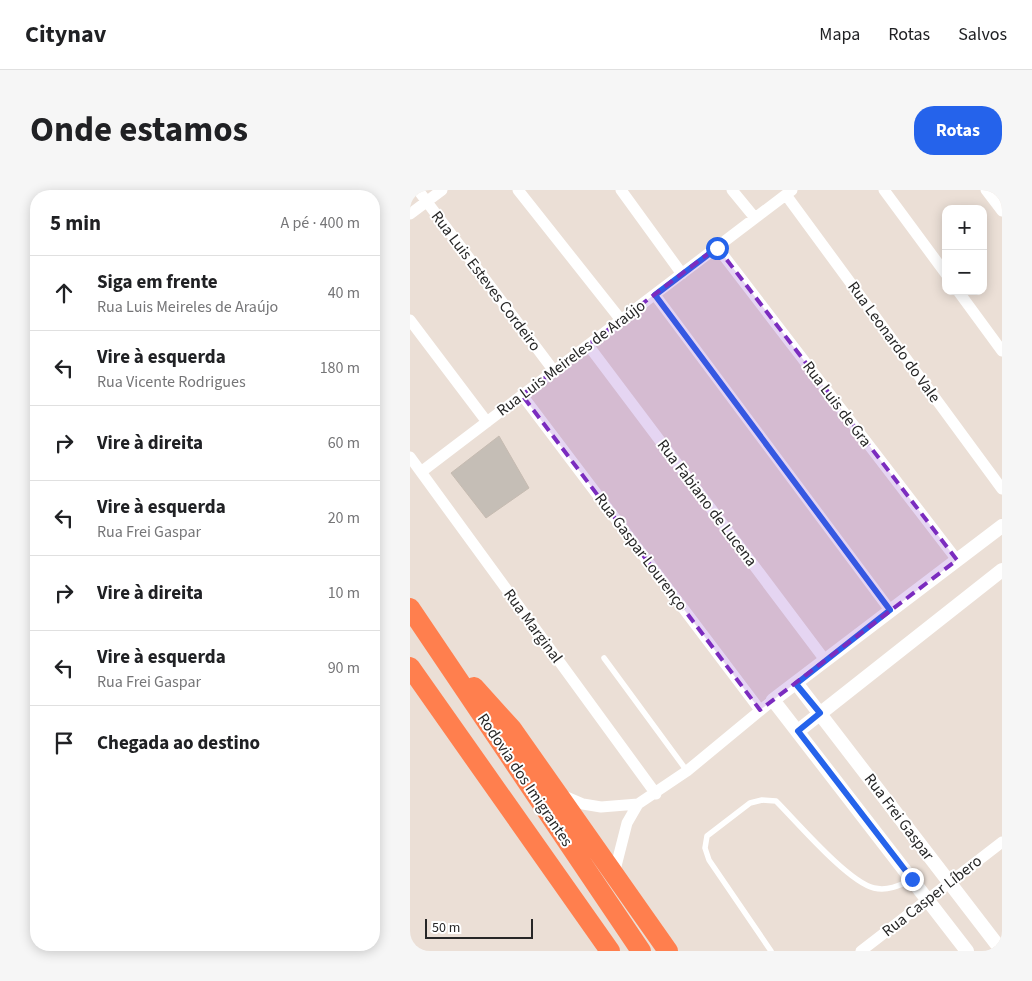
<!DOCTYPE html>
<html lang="pt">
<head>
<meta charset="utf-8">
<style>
	:root { --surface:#fff; --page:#f6f6f6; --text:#202124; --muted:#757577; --line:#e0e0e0; --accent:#2563eb }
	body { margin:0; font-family:"Source Sans 3",sans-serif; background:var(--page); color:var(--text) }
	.controls { position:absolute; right:15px; top:15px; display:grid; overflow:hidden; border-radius:10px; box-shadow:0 2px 12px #0003 }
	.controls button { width:45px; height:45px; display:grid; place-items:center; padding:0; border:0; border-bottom:1px solid var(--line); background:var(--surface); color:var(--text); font:25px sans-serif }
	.scale { position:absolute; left:15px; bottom:12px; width:108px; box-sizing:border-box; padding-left:5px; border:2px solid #272727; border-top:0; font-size:14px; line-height:18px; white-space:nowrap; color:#272727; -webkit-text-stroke:4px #fff; paint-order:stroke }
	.stop { position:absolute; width:15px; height:15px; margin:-11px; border:4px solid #2563eb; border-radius:50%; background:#fff }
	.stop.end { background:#2563eb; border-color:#fff; box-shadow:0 1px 5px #0008 }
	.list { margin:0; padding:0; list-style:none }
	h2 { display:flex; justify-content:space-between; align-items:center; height:65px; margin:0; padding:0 20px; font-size:21px }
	h2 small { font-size:16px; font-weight:400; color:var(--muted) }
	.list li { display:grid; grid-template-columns:32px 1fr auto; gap:15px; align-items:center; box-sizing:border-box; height:75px; padding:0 20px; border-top:1px solid var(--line) }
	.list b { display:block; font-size:19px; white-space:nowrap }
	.list p { margin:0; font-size:16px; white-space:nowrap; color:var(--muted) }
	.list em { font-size:16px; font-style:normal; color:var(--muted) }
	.icon { flex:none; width:28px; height:28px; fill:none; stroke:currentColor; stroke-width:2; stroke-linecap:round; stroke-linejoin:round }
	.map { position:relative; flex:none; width:592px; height:761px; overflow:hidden; border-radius:20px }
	header { display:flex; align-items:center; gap:30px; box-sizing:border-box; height:70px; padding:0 25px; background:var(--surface); border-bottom:1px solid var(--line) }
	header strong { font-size:24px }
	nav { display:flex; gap:28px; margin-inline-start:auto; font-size:18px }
	.intro { display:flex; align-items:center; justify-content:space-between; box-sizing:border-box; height:120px; padding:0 30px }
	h1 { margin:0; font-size:35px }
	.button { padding:12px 22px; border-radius:20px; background:var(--accent); color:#fff; font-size:18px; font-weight:700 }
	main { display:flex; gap:30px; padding:0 30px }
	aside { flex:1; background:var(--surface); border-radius:20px; box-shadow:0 2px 12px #0003 }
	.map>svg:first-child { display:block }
</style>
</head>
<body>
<header>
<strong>Citynav</strong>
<nav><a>Mapa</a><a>Rotas</a><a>Salvos</a></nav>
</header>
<div class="intro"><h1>Onde estamos</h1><a class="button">Rotas</a></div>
<main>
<aside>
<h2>5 min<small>A pé · 400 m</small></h2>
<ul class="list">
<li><svg class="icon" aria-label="ahead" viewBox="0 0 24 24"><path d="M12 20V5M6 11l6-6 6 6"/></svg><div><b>Siga em frente</b><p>Rua Luis Meireles de Araújo</p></div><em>40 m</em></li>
<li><svg class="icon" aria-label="left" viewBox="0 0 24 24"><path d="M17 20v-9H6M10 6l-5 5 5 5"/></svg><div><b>Vire à esquerda</b><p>Rua Vicente Rodrigues</p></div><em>180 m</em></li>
<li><svg class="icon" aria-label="right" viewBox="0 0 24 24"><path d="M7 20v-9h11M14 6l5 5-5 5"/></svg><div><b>Vire à direita</b></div><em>60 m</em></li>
<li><svg class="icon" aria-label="left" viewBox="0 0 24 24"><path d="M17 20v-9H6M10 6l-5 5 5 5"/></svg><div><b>Vire à esquerda</b><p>Rua Frei Gaspar</p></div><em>20 m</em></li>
<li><svg class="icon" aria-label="right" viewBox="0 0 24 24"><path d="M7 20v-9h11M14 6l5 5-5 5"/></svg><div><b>Vire à direita</b></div><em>10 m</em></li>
<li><svg class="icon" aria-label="left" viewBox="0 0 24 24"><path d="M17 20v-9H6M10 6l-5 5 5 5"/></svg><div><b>Vire à esquerda</b><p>Rua Frei Gaspar</p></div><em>90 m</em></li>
<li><svg class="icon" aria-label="arrive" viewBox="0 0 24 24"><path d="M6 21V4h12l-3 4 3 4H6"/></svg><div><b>Chegada ao destino</b></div></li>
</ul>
</aside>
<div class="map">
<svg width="592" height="761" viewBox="0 0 592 761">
	<rect width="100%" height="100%" fill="#ebdfd6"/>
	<path fill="#c5beb6" stroke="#c6bbb1" d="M89 246 119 298 76 328 41 283Z"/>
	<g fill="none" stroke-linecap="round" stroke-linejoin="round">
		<path stroke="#fff" stroke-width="5.5" d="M194 468 277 581
			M361 761 299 670 295 658 297 646 340 613 352 610 366 611C387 632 438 692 464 698 477 701 489 696 501 690"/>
		<path stroke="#fff" stroke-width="11" d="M8 0 144 181
			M108 0 211 130
			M211 0 272 84
			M322 0 345 28
			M474 0 536 84
			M576 0 592 21
			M376 5 592 299
			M0 24 32 0
			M307 57 547 370
			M548 101 592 161
			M245 105 480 420
			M0 130 77 232
			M178 155 415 470
			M112 205 350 520
			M0 267 246 604
			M11 282 382 0
			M152 605 173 614 191 617 228 614 277 581 363 510
			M204 684 217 633 228 614
			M451 761 592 652"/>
		<path stroke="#fff" stroke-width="14" d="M387 494 592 761
			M388 541 592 380
			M557 761 363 510 592 336"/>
		<path stroke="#ff7f4e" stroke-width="20" d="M0 418 231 761
			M0 477 200 761
			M64 497 102 539 258 761"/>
	</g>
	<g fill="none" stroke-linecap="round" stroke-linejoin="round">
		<path stroke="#2563eb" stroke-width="6" d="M307 58 245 105 480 420 386 494 410 523 388 541 502 689"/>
	</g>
	<path fill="#7b2cbf" fill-opacity="0.2" stroke="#7b2cbf" stroke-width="4" stroke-dasharray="10 6" stroke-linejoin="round" d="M307 57 547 370 350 520 112 205Z"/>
	<g text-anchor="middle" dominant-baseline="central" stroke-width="4" stroke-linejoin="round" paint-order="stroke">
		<g font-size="16" fill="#272727" stroke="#fff">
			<text transform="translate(76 91) rotate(53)">Rua Luis Esteves Cordeiro</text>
			<text transform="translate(484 152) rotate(54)">Rua Leonardo do Vale</text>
			<text transform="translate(161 168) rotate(-37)">Rua Luis Meireles de Araújo</text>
			<text transform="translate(427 214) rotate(53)">Rua Luis de Gra</text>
			<text transform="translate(297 313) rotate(53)">Rua Fabiano de Lucena</text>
			<text transform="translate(231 362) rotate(53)">Rua Gaspar Lourenço</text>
			<text transform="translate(123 436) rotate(54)">Rua Marginal</text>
			<text transform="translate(115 590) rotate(56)">Rodovia dos Imigrantes</text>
			<text transform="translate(489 627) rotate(53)">Rua Frei Gaspar</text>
			<text transform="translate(522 706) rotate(-38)">Rua Casper Líbero</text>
		</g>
	</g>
</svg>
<div class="controls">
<button>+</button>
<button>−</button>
</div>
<div class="scale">50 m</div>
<div class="stop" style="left:307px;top:58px"></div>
<div class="stop end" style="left:502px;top:689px"></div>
</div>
</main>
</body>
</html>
